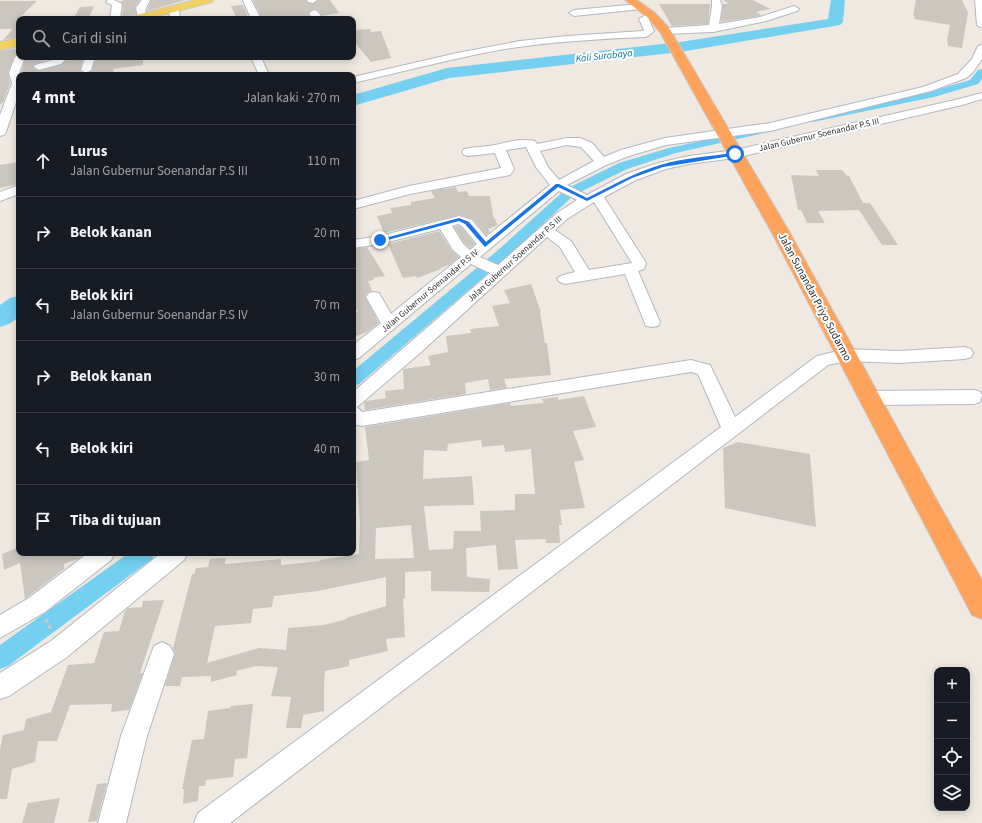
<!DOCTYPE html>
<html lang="id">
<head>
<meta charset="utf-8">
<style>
	:root { --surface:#171b24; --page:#242831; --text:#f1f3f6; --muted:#9ea1a6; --line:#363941 }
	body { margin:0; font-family:"Source Sans 3",sans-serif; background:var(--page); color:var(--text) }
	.controls { position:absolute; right:12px; bottom:12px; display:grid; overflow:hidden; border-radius:8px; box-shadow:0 2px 10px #0003 }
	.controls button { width:36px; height:36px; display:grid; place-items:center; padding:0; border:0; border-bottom:1px solid var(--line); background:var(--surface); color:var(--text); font:20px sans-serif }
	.stop { position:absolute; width:12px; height:12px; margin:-9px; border:3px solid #1a73e8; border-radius:50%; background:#fff }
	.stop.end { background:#1a73e8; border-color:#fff; box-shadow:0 1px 4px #0008 }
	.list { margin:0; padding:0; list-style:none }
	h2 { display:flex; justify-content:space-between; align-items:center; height:52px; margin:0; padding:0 16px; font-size:17px }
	h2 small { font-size:13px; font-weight:400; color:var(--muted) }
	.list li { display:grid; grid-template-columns:26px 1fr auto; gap:12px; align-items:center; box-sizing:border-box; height:72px; padding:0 16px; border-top:1px solid var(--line) }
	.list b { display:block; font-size:15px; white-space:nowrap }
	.list p { margin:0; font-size:13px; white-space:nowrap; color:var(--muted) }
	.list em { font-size:13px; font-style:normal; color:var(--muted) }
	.icon { flex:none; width:22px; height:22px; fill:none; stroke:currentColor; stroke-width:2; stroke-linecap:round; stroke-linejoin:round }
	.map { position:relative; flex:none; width:982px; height:823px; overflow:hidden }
	.search { position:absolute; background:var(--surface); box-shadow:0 2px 10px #0003; left:16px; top:16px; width:340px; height:44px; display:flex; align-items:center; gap:10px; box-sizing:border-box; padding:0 14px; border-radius:8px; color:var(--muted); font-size:15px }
	.panel { position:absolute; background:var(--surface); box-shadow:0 2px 10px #0003; left:16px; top:72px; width:340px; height:484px; border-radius:8px }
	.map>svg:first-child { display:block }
</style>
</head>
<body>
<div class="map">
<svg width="982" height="823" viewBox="0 0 982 823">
	<rect width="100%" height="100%" fill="#efe9e1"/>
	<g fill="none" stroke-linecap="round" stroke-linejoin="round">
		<path fill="#75cff0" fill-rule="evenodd" d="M982 69V79L978 84 934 97 813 122 808 119 813 116 932 91 970 80 978 70Z
			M764 127 768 128 770 130 768 132 676 153 627 169 574 195 507 257 359 384 353 386V371L497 251 566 189 619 163 669 148Z
			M129 553H155L152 559 8 666 0 669V645Z"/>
		<path fill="#75cff0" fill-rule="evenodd" d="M831 0H845L843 22 840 25 680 52 449 78 353 106V95L447 68 680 42 828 19Z
			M19 296V317L9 324 0 327V305L10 298Z"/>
	</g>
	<path fill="#cbc7bf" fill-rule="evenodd" d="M124 0H140L135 7 136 14 129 16 126 19H122L123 4 121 2Z
		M151 0H186L147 11Z
		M253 0H306L308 3 313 4 318 0H330L339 13 322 16 318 10 314 9 308 13 311 19H262Z
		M723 0H753L770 9 756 12 761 15 760 16 721 22 723 4H729Z
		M916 0H962L968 13 962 48 948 46 947 40 950 25 914 19 915 16H913Z
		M0 1H37L19 18V37L3 40 13 29H0Z
		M659 4H710L708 24 672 26Z
		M241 5H243L249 19H237L231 6Z
		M94 6 88 19H73L80 7Z
		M370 29 371 32 381 31 391 58 371 62 353 40V30Z
		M19 48 17 54 14 56 8 72 10 83 3 103 0 104V51Z
		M26 57H54L34 64 33 68 39 71 61 65 70 57H83L80 71 85 74 92 70 96 57H143V65L113 69 114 75H20Z
		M19 162V184L0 188V165Z
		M816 170H842L847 176H849L863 203H870L898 245H882L859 210 818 211 825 223H807L801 210H798L791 175 819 176Z
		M456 187 458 192 467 191 469 196H490L493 216 498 225 488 229 490 232 486 235 473 219 459 215 384 233 377 216 392 213 390 208 411 205V202L435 198 431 191Z
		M458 226 461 227 475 244 470 248 464 243 454 227Z
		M439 231 452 251 459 257 449 265 440 268 441 269 417 278 416 276 403 278 388 244Z
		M367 247 385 276 373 278 374 280 368 281 372 291 368 292 365 296 379 323 367 332 353 337V313L358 312 353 304V249Z
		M531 284 541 312H540L545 343H547L551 375 504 379 507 388 490 390 488 379 465 383 466 394 365 410 364 403 366 401 386 398 385 391 404 389 403 370 404 369 431 365 428 356 448 352 446 336 471 333 470 329 499 326 492 306 510 303 504 290Z
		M584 396 596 427 573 431 584 460 574 462 585 508 560 510 562 525H559L560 543H546V539L515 540 518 569 498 570 496 545 466 548 467 577 490 579 489 592 431 591V571L405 572V598L403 599 405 637 386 639 388 651 349 660V666L325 671 324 685V711L303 715 301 728H286L291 697 271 696 278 667 256 666 236 671 237 675 211 682V676L182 677 180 686H165L175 654 173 648 192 574H194L196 568 208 567 210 559 226 558 225 564 281 559V565L320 561V560L359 554 360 524 356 462 369 460 365 427 510 403 511 406 544 403 542 399 558 397V400ZM481 440 482 447 504 445 505 452 531 449 535 494H515V510L480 511 481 531H454L453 549 429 550 424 506 474 505 472 476 423 479 424 450 447 451 448 444ZM411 525 414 558 375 559 376 528ZM386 577V606L346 618 347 619 324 625 288 628 286 650 259 648 207 663 215 626 251 623 253 609 272 607 274 596 318 591Z
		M738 442 810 454 816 527 725 508 723 448Z
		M19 547V553H86L78 559 64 564V569L25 599 20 563 4 570 2 554Z
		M164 600 140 673H143L129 710 111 712 112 704 70 705 57 741H38L35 762 12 769 7 799H0V749L3 735 24 730 26 719 51 712 68 665 94 663 104 632 119 631 125 611 128 608 142 607 143 601Z
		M253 704 247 758 235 759 233 777 206 780 205 786H199L198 801 183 804 184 789H182L192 740 204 739 208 711 230 708 231 706Z
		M107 783 97 821 88 822 97 784Z
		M60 798 54 823H22L28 803Z"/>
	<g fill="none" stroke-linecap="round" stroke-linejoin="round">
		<g stroke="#b4b7c1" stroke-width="2">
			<path id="minor" d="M108 0H114L122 4 120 19H110L112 5 106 2Z
				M142 0H150L146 8 144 19H138L136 8Z
				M243 0H251L261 19H251Z
				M307 0H317L313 3 308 2Z
				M712 0H720L722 6 719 24 760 17 794 6 799 9 797 11 766 21 713 32 665 34 660 31 665 28 709 25 712 6Z
				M975 0H982V28L977 25Z
				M639 4 644 7 642 9 574 16 569 13 574 10Z
				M174 6 179 9 180 19H170L169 9Z
				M314 10 317 11 323 19H313L309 13Z
				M651 12 656 15 649 20 654 31 648 36 645 37C596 39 547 42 499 50 450 59 402 72 353 83V77L457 53 520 41 567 36 643 31 644 30 639 19Z
				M982 45V59L973 72 966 78 931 91 770 131 666 145 629 156 606 165 567 185 587 195 626 174 658 163 689 156 735 150 955 100 982 93V99L962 105 735 158 689 164 666 169 636 180 604 197 646 263 644 269 638 271 660 322 658 326 652 327 646 326 625 274 565 284 560 282 557 279 560 276 575 272 560 247 547 237 420 353 357 407 362 412 691 360 710 365 735 417 817 356 846 349 899 351 965 347 971 349 973 353 971 357 965 359 899 363 846 361 828 365 230 823H194L198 813 721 427 698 374 691 372 362 426 353 424V392L490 273 471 264 359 358 353 360V345L381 323 366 297 369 293 374 292 379 293 391 314 461 257 453 250 440 229 380 244 353 248V240L380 236 459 216 472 220 486 237 550 185 536 167 526 147 506 150 514 169 510 175 410 194 353 209V201L409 186 501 168 495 153 468 156 464 155 462 152 464 149C474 147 485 147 495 145 509 142 520 138 535 141L537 144 567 138H580L592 143 604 157 621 150 665 138 770 123 923 87 958 74 972 59 978 46ZM567 145 581 147 594 161 559 180 548 167 540 151ZM559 191 577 200 557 213 498 265 480 257ZM594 202 632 263 589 270 571 241 555 230 567 219ZM458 224 462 226 477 244 470 250 463 244 452 226Z
				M19 54V57H25L19 73V93L6 132 4 135 0 136V115L12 83 9 73 15 57Z
				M57 57H68L61 64 39 70 34 67 35 65 53 60Z
				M85 57H95L91 70 86 73 81 70Z
				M251 57H261L269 75H259Z
				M19 185V194L0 201V192Z
				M974 390 980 392 982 395 980 402 974 404 868 405 862 403 859 398 862 393 868 391Z
				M88 553H115L111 560 45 612 0 638V615L29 598Z
				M161 553H188L184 560 67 657 9 696 0 699V673L51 641Z
				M162 642 170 646 174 654 147 736 126 823H98L121 736 154 646Z"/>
		</g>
		<g stroke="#c9c9c9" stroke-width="2">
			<path id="major" d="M195 0H213L212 2 147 19H127L129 17Z
				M19 38V46L0 50V42Z"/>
		</g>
		<g stroke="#c9c9c9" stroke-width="2">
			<path id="highway" d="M625 0H637L655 13 669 28 790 233 940 506 982 580V619L972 615 772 233 660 32 647 17Z"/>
		</g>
		<path stroke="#c9c9c9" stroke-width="3.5" stroke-dasharray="4 2.5" stroke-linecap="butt" d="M46 619 51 631"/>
		<use href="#minor" fill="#fff" fill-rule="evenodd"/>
		<use href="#major" fill="#f2d163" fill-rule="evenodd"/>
		<use href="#highway" fill="#ffa35c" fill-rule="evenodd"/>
	</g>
	<path fill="#1a73e8" d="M735 153 737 155 663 167 632 178 587 201 558 187 485 247 465 224 459 221 380 242 378 240 459 218 469 222 486 242 556 184H559L587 198C611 186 634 173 660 165 684 158 710 156 735 153Z"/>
	<g text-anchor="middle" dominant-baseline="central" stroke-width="4" stroke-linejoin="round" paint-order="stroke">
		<g font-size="9" fill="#2e2e2e" stroke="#fff">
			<text transform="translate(819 135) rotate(-13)">Jalan Gubernur Soenandar P.S III</text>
			<text transform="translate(515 259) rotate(-42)">Jalan Gubernur Soenandar P.S III</text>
			<text transform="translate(430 291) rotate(-40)">Jalan Gubernur Soenandar P.S IV</text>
		</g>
		<g font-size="10" font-style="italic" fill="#0d6fa3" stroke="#fff">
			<text transform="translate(604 56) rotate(-6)">Kali Surabaya</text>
		</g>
		<g font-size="11" fill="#2e2e2e" stroke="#fff">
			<text transform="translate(815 297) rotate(62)">Jalan Sunandar Priyo Sudarmo</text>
		</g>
	</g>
</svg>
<div class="controls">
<button>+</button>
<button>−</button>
<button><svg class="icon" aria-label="locate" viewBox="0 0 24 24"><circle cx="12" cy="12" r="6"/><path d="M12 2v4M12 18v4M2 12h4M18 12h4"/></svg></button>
<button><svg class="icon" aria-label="layers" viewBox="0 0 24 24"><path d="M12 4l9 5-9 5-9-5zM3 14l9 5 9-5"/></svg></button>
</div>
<div class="stop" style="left:735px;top:154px"></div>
<div class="stop end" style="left:380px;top:240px"></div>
<div class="search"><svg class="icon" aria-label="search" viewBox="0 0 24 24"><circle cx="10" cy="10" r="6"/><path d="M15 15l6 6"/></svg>Cari di sini</div>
<section class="panel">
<h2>4 mnt<small>Jalan kaki · 270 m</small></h2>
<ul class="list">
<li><svg class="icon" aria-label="ahead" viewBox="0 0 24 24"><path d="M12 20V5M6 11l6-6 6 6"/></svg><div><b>Lurus</b><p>Jalan Gubernur Soenandar P.S III</p></div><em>110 m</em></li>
<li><svg class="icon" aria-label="right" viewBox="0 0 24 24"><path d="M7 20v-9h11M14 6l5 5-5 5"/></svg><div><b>Belok kanan</b></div><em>20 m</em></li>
<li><svg class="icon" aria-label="left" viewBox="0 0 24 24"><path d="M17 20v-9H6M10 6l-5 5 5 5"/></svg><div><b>Belok kiri</b><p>Jalan Gubernur Soenandar P.S IV</p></div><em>70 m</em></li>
<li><svg class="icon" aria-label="right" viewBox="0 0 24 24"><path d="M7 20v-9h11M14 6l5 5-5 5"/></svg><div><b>Belok kanan</b></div><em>30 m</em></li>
<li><svg class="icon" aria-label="left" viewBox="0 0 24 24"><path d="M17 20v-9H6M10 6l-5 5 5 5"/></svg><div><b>Belok kiri</b></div><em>40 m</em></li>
<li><svg class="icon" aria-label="arrive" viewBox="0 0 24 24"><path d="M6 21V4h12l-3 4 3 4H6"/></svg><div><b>Tiba di tujuan</b></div></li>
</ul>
</section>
</div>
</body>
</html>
